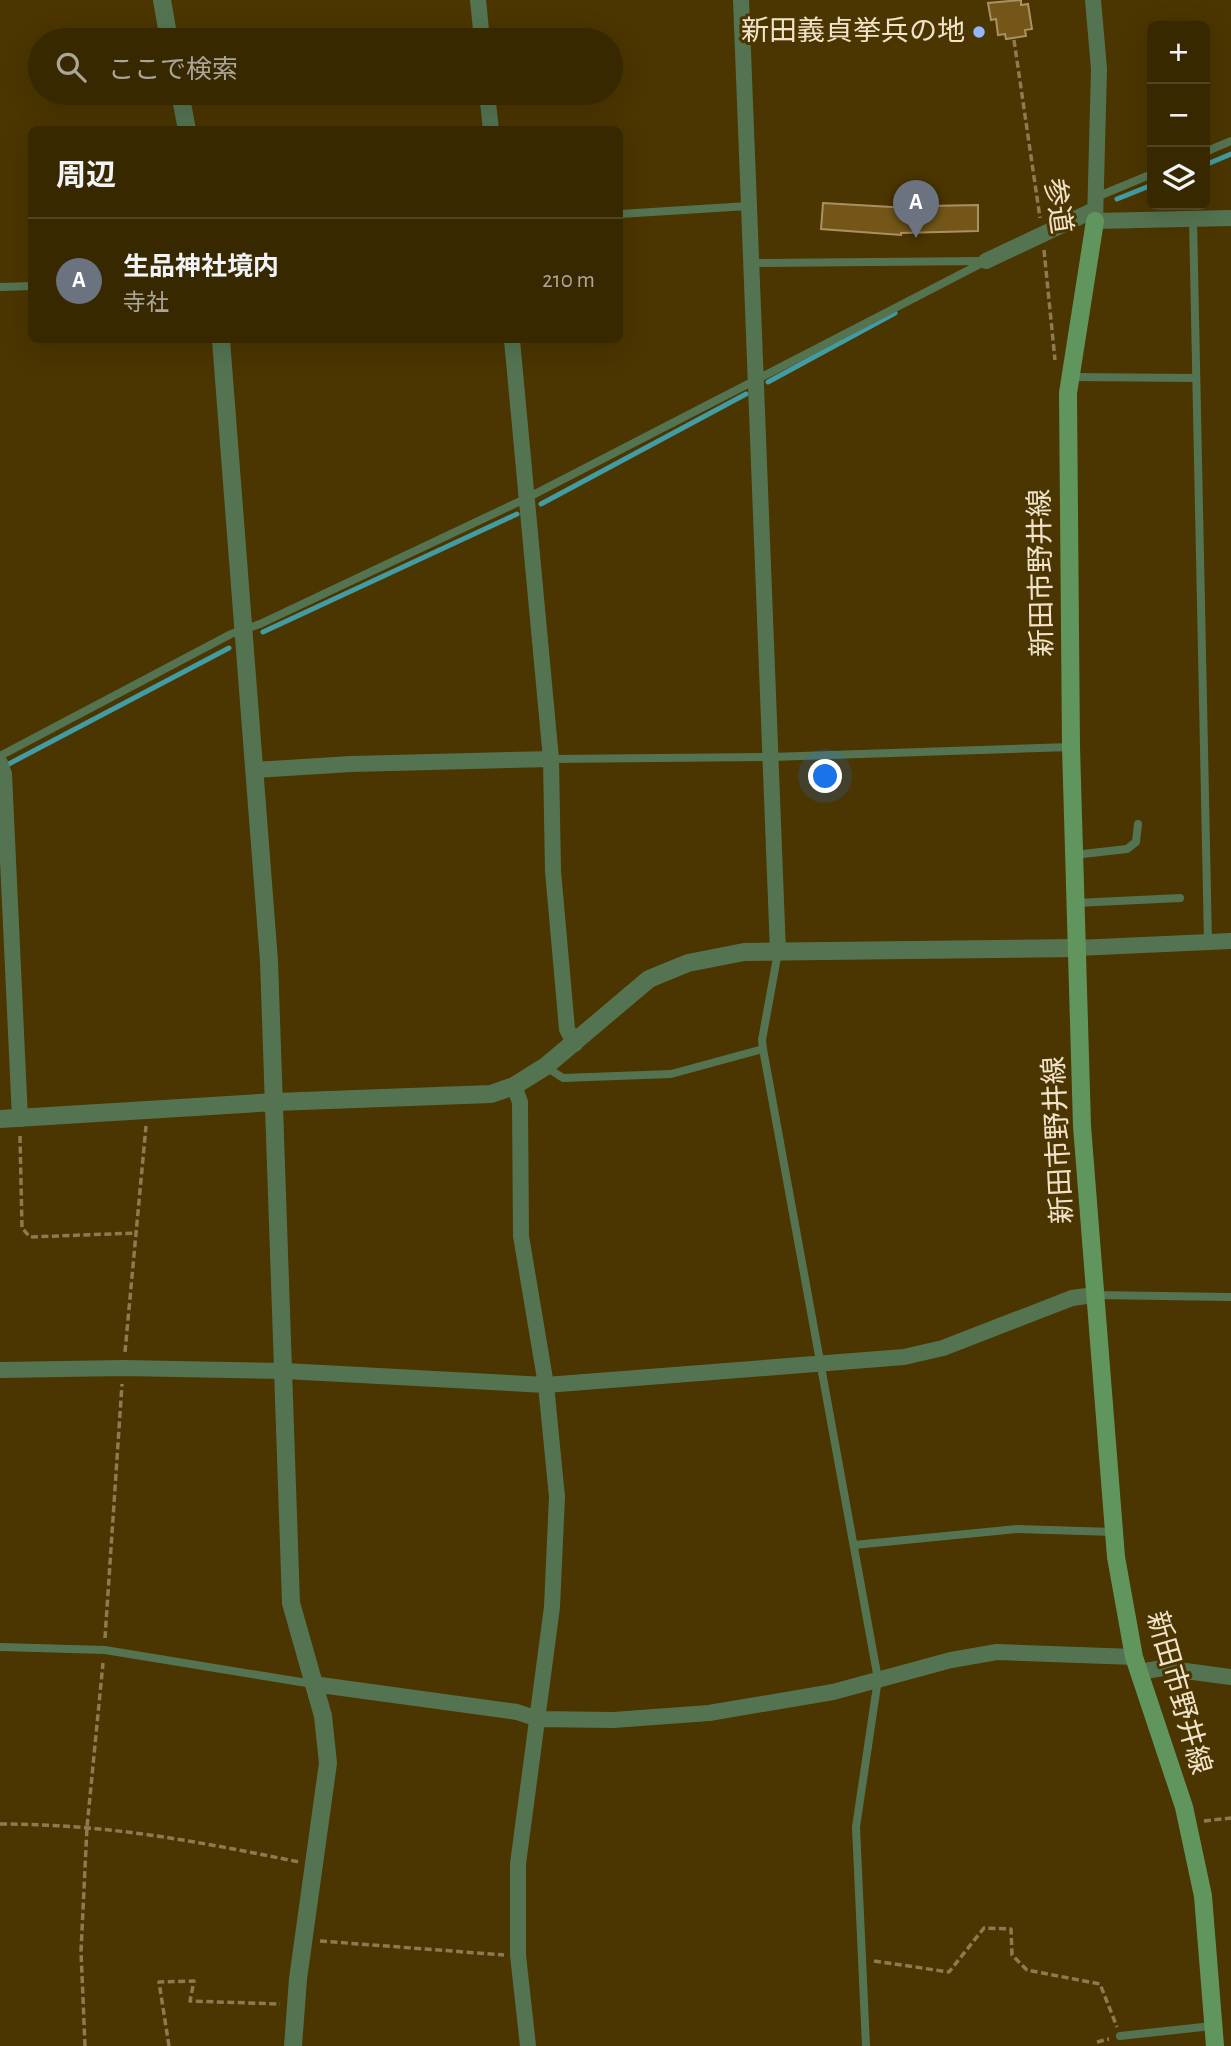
<!DOCTYPE html>
<html lang="ja">
<head>
<meta charset="utf-8">
<style>
	:root { --surface:#382800; --page:#43340f; --text:#f1f3f6; --muted:#aba699; --line:#524422; --accent:#93b7fd }
	body { margin:0; font-family:"Alegreya Sans","Noto Sans JP",sans-serif; background:var(--page); color:var(--text) }
	.controls { position:absolute; right:21px; top:21px; display:grid; overflow:hidden; border-radius:10px; box-shadow:0 7px 28px #0002 }
	.controls button { width:63px; height:63px; display:grid; place-items:center; padding:0; border:0; border-bottom:2px solid var(--line); background:var(--surface); color:var(--text); font:35px sans-serif }
	.you { position:absolute; left:826px; top:777px; width:24px; height:24px; margin:-18px; border:5px solid #fff; border-radius:50%; background:#1a73e8; box-shadow:0 0 0 10px #1a73e833 }
	.badge { display:grid; place-items:center; width:46px; height:46px; border-radius:50%; background:var(--accent); color:#fff; font-size:23px; font-weight:700 }
	.pin { position:absolute; translate:-50% -58px; filter:drop-shadow(0 2px 4px #0008) }
	.pin::after { content:''; position:absolute; top:37px; width:24px; height:21px; background:inherit; clip-path:polygon(0 0,100% 0,50% 100%) }
	.list { margin:0; padding:0; list-style:none }
	h2 { display:flex; justify-content:space-between; align-items:center; height:91px; margin:0; padding:0 28px; font-size:30px }
	h2 small { font-size:23px; font-weight:400; color:var(--muted) }
	.list li { display:grid; grid-template-columns:46px 1fr auto; gap:21px; align-items:center; box-sizing:border-box; height:126px; padding:0 28px; border-top:2px solid var(--line) }
	.list b { display:block; font-size:26px; white-space:nowrap }
	.list p { margin:0; font-size:23px; white-space:nowrap; color:var(--muted) }
	.list em { font-size:23px; font-style:normal; color:var(--muted) }
	.icon { flex:none; width:38px; height:38px; fill:none; stroke:currentColor; stroke-width:2; stroke-linecap:round; stroke-linejoin:round }
	.map { position:relative; flex:none; width:1231px; height:2046px; overflow:hidden }
	.search { position:absolute; background:var(--surface); box-shadow:0 7px 28px #0002; left:28px; top:28px; width:595px; height:77px; display:flex; align-items:center; gap:18px; box-sizing:border-box; padding:0 24px; border-radius:38px; color:var(--muted); font-size:26px }
	.panel { position:absolute; background:var(--surface); box-shadow:0 7px 28px #0002; left:28px; top:126px; width:595px; height:217px; border-radius:10px }
	.map>svg:first-child { display:block }
</style>
</head>
<body>
<div class="map">
<svg width="1231" height="2046" viewBox="0 0 1231 2046">
	<rect width="100%" height="100%" fill="#4b3500"/>
	<g fill="none" stroke-linecap="round" stroke-linejoin="round">
		<path stroke="#419ca4" stroke-width="5" d="M1205 165 1231 154
			M1117 199 1152 185
			M768 382 895 313
			M541 504 746 394
			M263 632 517 514
			M3 767 229 648"/>
	</g>
	<path fill="#745718" stroke="#aa9162" stroke-width="2" d="M1021 0V5L1028 4 1032 29 1025 30 1026 36 1006 39 1005 34 998 35 996 19 991 20 988 3Z
		M823 203 926 209V206L978 205V231L901 233V235L821 229Z"/>
	<g fill="none" stroke-linecap="round" stroke-linejoin="round">
		<path stroke="#8d7a51" stroke-width="3.5" stroke-dasharray="7 3.5" stroke-linecap="butt" d="M1014 40 1040 218
			M1044 250 1055 360
			M20 1136 22 1228 30 1237 136 1233
			M125 1352 146 1126
			M105 1638 122 1384
			M1204 1821 1231 1818
			M0 1824C106 1824 196 1841 299 1862
			M320 1941 504 1955
			M874 1961 949 1972 984 1928 1011 1929 1012 1955 1027 1970 1100 1984 1117 2027
			M1097 2042 1109 2039
			M85 2046 81 1951 87 1827 103 1663
			M169 2046 159 1982 194 1981 190 2001 280 2004"/>
		<path stroke="#547451" stroke-width="8" d="M1205 152 1231 141
			M1094 198 1152 174
			M620 214 748 206
			M1193 219 1208 942
			M751 263 983 261
			M0 287 32 286
			M1070 377 1196 378
			M0 756 231 634 260 624 527 498 986 261
			M551 759 771 757 1071 747
			M1074 855 1127 849 1136 842 1138 824
			M1076 903 1180 898
			M778 952 762 1040 763 1049 878 1679 856 1827 866 2046
			M546 1067 563 1078 671 1074 763 1049
			M1094 1295 1231 1297
			M854 1545 1017 1529 1114 1532
			M0 1647 105 1650 313 1684
			M1120 2036 1212 2026"/>
		<path stroke="#547451" stroke-width="16" d="M478 0 482 40
			M741 0 778 952
			M1093 0 1099 69 1095 221 1231 218
			M487 93 491 130
			M986 261 1094 210
			M512 340 551 759 553 871 567 1029 575 1044
			M0 763 4 774 20 1119
			M255 770 351 764 551 759
			M1077 948 1231 941
			M514 1086 520 1102 521 1236 546 1385 557 1497 552 1607 518 1864V1955L528 2046
			M0 1370 123 1368 285 1371 546 1385 904 1357 943 1348 1072 1298 1094 1295
			M1139 1672 1163 1668 1231 1677
			M313 1684 517 1712 538 1719 613 1720 709 1713 833 1692 951 1660 997 1652 1134 1657"/>
		<path stroke="#547451" stroke-width="18" d="M162 0 169 40
			M180 93 187 130
			M221 340 269 961 291 1603 323 1716 328 1763 298 1979 293 2046
			M0 1119 275 1102 491 1094 514 1086 546 1066 649 979 688 963 744 952 1077 948"/>
		<path stroke="#60955d" stroke-width="18" d="M1095 221 1068 393 1071 747 1082 1126 1116 1557 1134 1657 1184 1807 1203 1896 1215 2046"/>
	</g>
	<circle fill="#93b7fd" stroke="#4b3500" stroke-width="2.5" cx="979" cy="32" r="7"/>
	<g text-anchor="middle" dominant-baseline="central" stroke-width="6" stroke-linejoin="round" paint-order="stroke">
		<g font-size="28" fill="#f0e3ca" stroke="#4b3500" text-anchor="end">
			<text x="965" y="32">新田義貞挙兵の地</text>
		</g>
		<g font-size="28" fill="#f0e3ca" stroke="#4b3500">
			<text transform="translate(1057 206) rotate(82)">参道</text>
			<text transform="translate(1042 573) rotate(-91)">新田市野井線</text>
			<text transform="translate(1059 1140) rotate(-93)">新田市野井線</text>
			<text transform="translate(1178 1693) rotate(74)">新田市野井線</text>
		</g>
	</g>
</svg>
<div class="controls">
<button>+</button>
<button>−</button>
<button><svg class="icon" aria-label="layers" viewBox="0 0 24 24"><path d="M12 4l9 5-9 5-9-5zM3 14l9 5 9-5"/></svg></button>
</div>
<div class="you"></div>
<div class="pin badge" style="left:916px;top:238px;background:#6b7280">A</div>
<div class="search"><svg class="icon" aria-label="search" viewBox="0 0 24 24"><circle cx="10" cy="10" r="6"/><path d="M15 15l6 6"/></svg>ここで検索</div>
<section class="panel">
<h2>周辺<small></small></h2>
<ul class="list">
<li><span class="badge" style="background:#6b7280">A</span><div><b>生品神社境内</b><p>寺社</p></div><em>210 m</em></li>
</ul>
</section>
</div>
</body>
</html>
